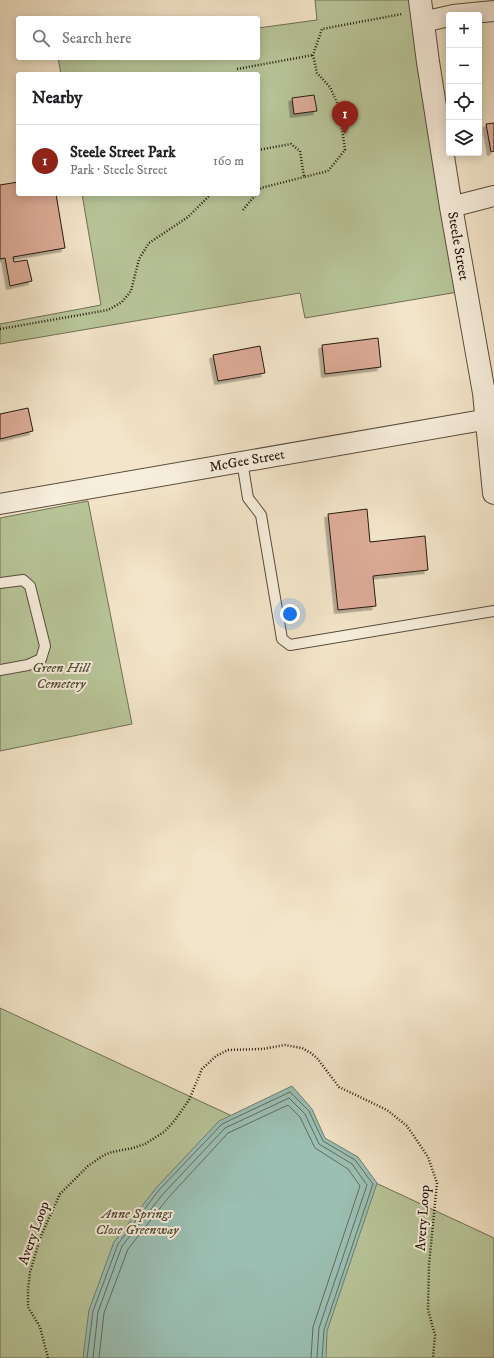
<!DOCTYPE html>
<html lang="en">
<head>
<meta charset="utf-8">
<style>
	:root { --surface:#fff; --page:#f2f2f2; --text:#202124; --muted:#757577; --line:#e0e0e0; --accent:#8f2418 }
	body { margin:0; font-family:"IM FELL DW Pica",serif; background:var(--page); color:var(--text) }
	.controls { position:absolute; right:12px; top:12px; display:grid; overflow:hidden; border-radius:4px; box-shadow:0 2px 10px #0003 }
	.controls button { width:36px; height:36px; display:grid; place-items:center; padding:0; border:0; border-bottom:1px solid var(--line); background:var(--surface); color:var(--text); font:20px sans-serif }
	.you { position:absolute; left:290px; top:614px; width:14px; height:14px; margin:-10px; border:3px solid #fff; border-radius:50%; background:#1a73e8; box-shadow:0 0 0 6px #1a73e833 }
	.badge { display:grid; place-items:center; width:26px; height:26px; border-radius:50%; background:var(--accent); color:#fff; font-size:13px; font-weight:700 }
	.pin { position:absolute; translate:-50% -33px; filter:drop-shadow(0 1px 2px #0008) }
	.pin::after { content:''; position:absolute; top:21px; width:14px; height:12px; background:inherit; clip-path:polygon(0 0,100% 0,50% 100%) }
	.list { margin:0; padding:0; list-style:none }
	h2 { display:flex; justify-content:space-between; align-items:center; height:52px; margin:0; padding:0 16px; font-size:17px }
	h2 small { font-size:13px; font-weight:400; color:var(--muted) }
	.list li { display:grid; grid-template-columns:26px 1fr auto; gap:12px; align-items:center; box-sizing:border-box; height:72px; padding:0 16px; border-top:1px solid var(--line) }
	.list b { display:block; font-size:15px; white-space:nowrap }
	.list p { margin:0; font-size:13px; white-space:nowrap; color:var(--muted) }
	.list em { font-size:13px; font-style:normal; color:var(--muted) }
	.icon { flex:none; width:22px; height:22px; fill:none; stroke:currentColor; stroke-width:2; stroke-linecap:round; stroke-linejoin:round }
	.map { position:relative; flex:none; width:494px; height:1358px; overflow:hidden }
	.search { position:absolute; background:var(--surface); box-shadow:0 2px 10px #0003; left:16px; top:16px; width:244px; height:44px; display:flex; align-items:center; gap:10px; box-sizing:border-box; padding:0 14px; border-radius:4px; color:var(--muted); font-size:15px }
	.panel { position:absolute; background:var(--surface); box-shadow:0 2px 10px #0003; left:16px; top:72px; width:244px; height:124px; border-radius:4px }
	.map>svg:first-child { display:block }
</style>
</head>
<body>
<div class="map">
<svg width="494" height="1358" viewBox="0 0 494 1358">
	<defs>
		<filter id="shadow"><feDropShadow dx="-3.5" dy="3.5" stdDeviation="0" flood-color="#0004"/></filter>
	</defs>
	<rect width="100%" height="100%" fill="#f3e5c9"/>
	<filter id="stains"><feTurbulence type="fractalNoise" baseFrequency=".005" numOctaves="4"/><feColorMatrix values="0 0 0 0 .2 0 0 0 0 .09 0 0 0 0 .02 0 0 0 .5 -.17"/></filter>
	<radialGradient id="worn" r=".72"><stop offset=".6" stop-color="#630" stop-opacity="0"/><stop offset="1" stop-color="#630" stop-opacity=".3"/></radialGradient>
	<path fill="#b8c599" stroke="#6f7054" d="M315 0H410L458 292 305 318 300 293 0 344V324L101 305 82 194H258V74H61L58 58H258V28L317 20Z
		M88 501 132 724 0 751V518Z
		M0 1008 494 1238V1358H0Z"/>
	<path fill="#9bbfb3" stroke="#6c7d72" d="M292 1086 312 1109 325 1138 358 1157 377 1183 327 1331 326 1358H83L89 1310 114 1242 156 1188 219 1121Z"/>
	<g fill="none" stroke-linecap="round" stroke-linejoin="round">
		<path stroke="#606c62" stroke-width="1" d="M87 1358 93 1311 118 1244 159 1190 222 1124 290 1092 309 1111 323 1141 355 1160 373 1184 324 1330 322 1358
			M93 1358 98 1312 122 1246 163 1194 225 1128 289 1098 305 1114 319 1144 352 1164 367 1185 319 1328 317 1358
			M99 1358 104 1313 128 1249 168 1198 228 1133 288 1105 300 1117 315 1148 348 1169 360 1186 313 1327 311 1358"/>
	</g>
	<path fill="#dcab97" stroke="#261a10" filter="url(#shadow)" d="M314 95 317 111 294 114 292 98Z
		M494 123V151L491 152 486 124Z
		M18 182V194H56L65 248 13 257 14 262 27 260 32 281 10 286 5 258 0 259V185Z
		M378 338 381 367 325 374 322 345Z
		M260 346 265 373 218 381 213 355Z
		M28 408 33 431 0 439V414Z
		M367 509 370 542 425 536 428 570 373 576 376 606 338 610 328 514Z"/>
	<g fill="none" stroke-linecap="round" stroke-linejoin="round">
		<g stroke="#594d3e" stroke-width="12">
			<path id="service" d="M242 461 248 498 261 515 282 639 290 645 494 611
				M0 583 23 580 30 586 45 646 41 659 28 665 0 670"/>
		</g>
		<g stroke="#594d3e" stroke-width="22">
			<path id="minor" d="M453 15 494 11
				M423 22 449 16
				M451 207 494 196
				M0 504 494 418"/>
		</g>
		<g stroke="#594d3e" stroke-width="24">
			<path id="tertiary" d="M420 0 428 62 451 207 484 393 494 493"/>
		</g>
		<path stroke="#261a10" stroke-width="2.5" stroke-dasharray="1 2" stroke-linecap="butt" d="M237 69 313 55
			M258 150 291 144 300 151 304 177 328 171 345 150 339 107 330 87 317 73 313 55 322 29 402 14
			M258 191 261 188 304 177
			M243 210 256 194
			M0 329 108 310 122 302 131 291 139 259 149 243 188 217 211 194
			M48 1358 40 1327 28 1307V1290L30 1272 41 1236 60 1194 88 1166 104 1155 112 1152 133 1148 145 1144 164 1132 175 1120 189 1100 202 1069 216 1056 228 1050 262 1049 285 1045 302 1048 311 1053 317 1058 339 1087 387 1110 407 1126 428 1157 437 1183 429 1265 428 1310 435 1335 433 1358"/>
		<use href="#service" stroke="#f7eedc" stroke-width="10"/>
		<use href="#minor" stroke="#f7eedc" stroke-width="20"/>
		<use href="#tertiary" stroke="#f7eedc" stroke-width="22"/>
	</g>
	<g text-anchor="middle" dominant-baseline="central" stroke-width="4" stroke-linejoin="round" paint-order="stroke">
		<g font-size="14" fill="#261a10" stroke="#f7eedc">
			<text transform="translate(458 246) rotate(80)">Steele Street</text>
			<text transform="translate(247 461) rotate(-10)">McGee Street</text>
			<text transform="translate(423 1218) rotate(-86)">Avery Loop</text>
			<text transform="translate(34 1233) rotate(-70)">Avery Loop</text>
		</g>
		<g font-size="14" font-style="italic" fill="#524d39" stroke="#f7eedc">
			<text x="61" y="668">Green Hill<tspan x="61" dy="16">Cemetery</tspan></text>
			<text x="137" y="1214">Anne Springs<tspan x="137" dy="16">Close Greenway</tspan></text>
		</g>
	</g>
	<rect width="100%" height="100%" filter="url(#stains)"/>
	<rect width="100%" height="100%" fill="url(#worn)"/>
</svg>
<div class="controls">
<button>+</button>
<button>−</button>
<button><svg class="icon" aria-label="locate" viewBox="0 0 24 24"><circle cx="12" cy="12" r="6"/><path d="M12 2v4M12 18v4M2 12h4M18 12h4"/></svg></button>
<button><svg class="icon" aria-label="layers" viewBox="0 0 24 24"><path d="M12 4l9 5-9 5-9-5zM3 14l9 5 9-5"/></svg></button>
</div>
<div class="you"></div>
<div class="pin badge" style="left:345px;top:134px">1</div>
<div class="search"><svg class="icon" aria-label="search" viewBox="0 0 24 24"><circle cx="10" cy="10" r="6"/><path d="M15 15l6 6"/></svg>Search here</div>
<section class="panel">
<h2>Nearby<small></small></h2>
<ul class="list">
<li><span class="badge">1</span><div><b>Steele Street Park</b><p>Park · Steele Street</p></div><em>160 m</em></li>
</ul>
</section>
</div>
</body>
</html>
